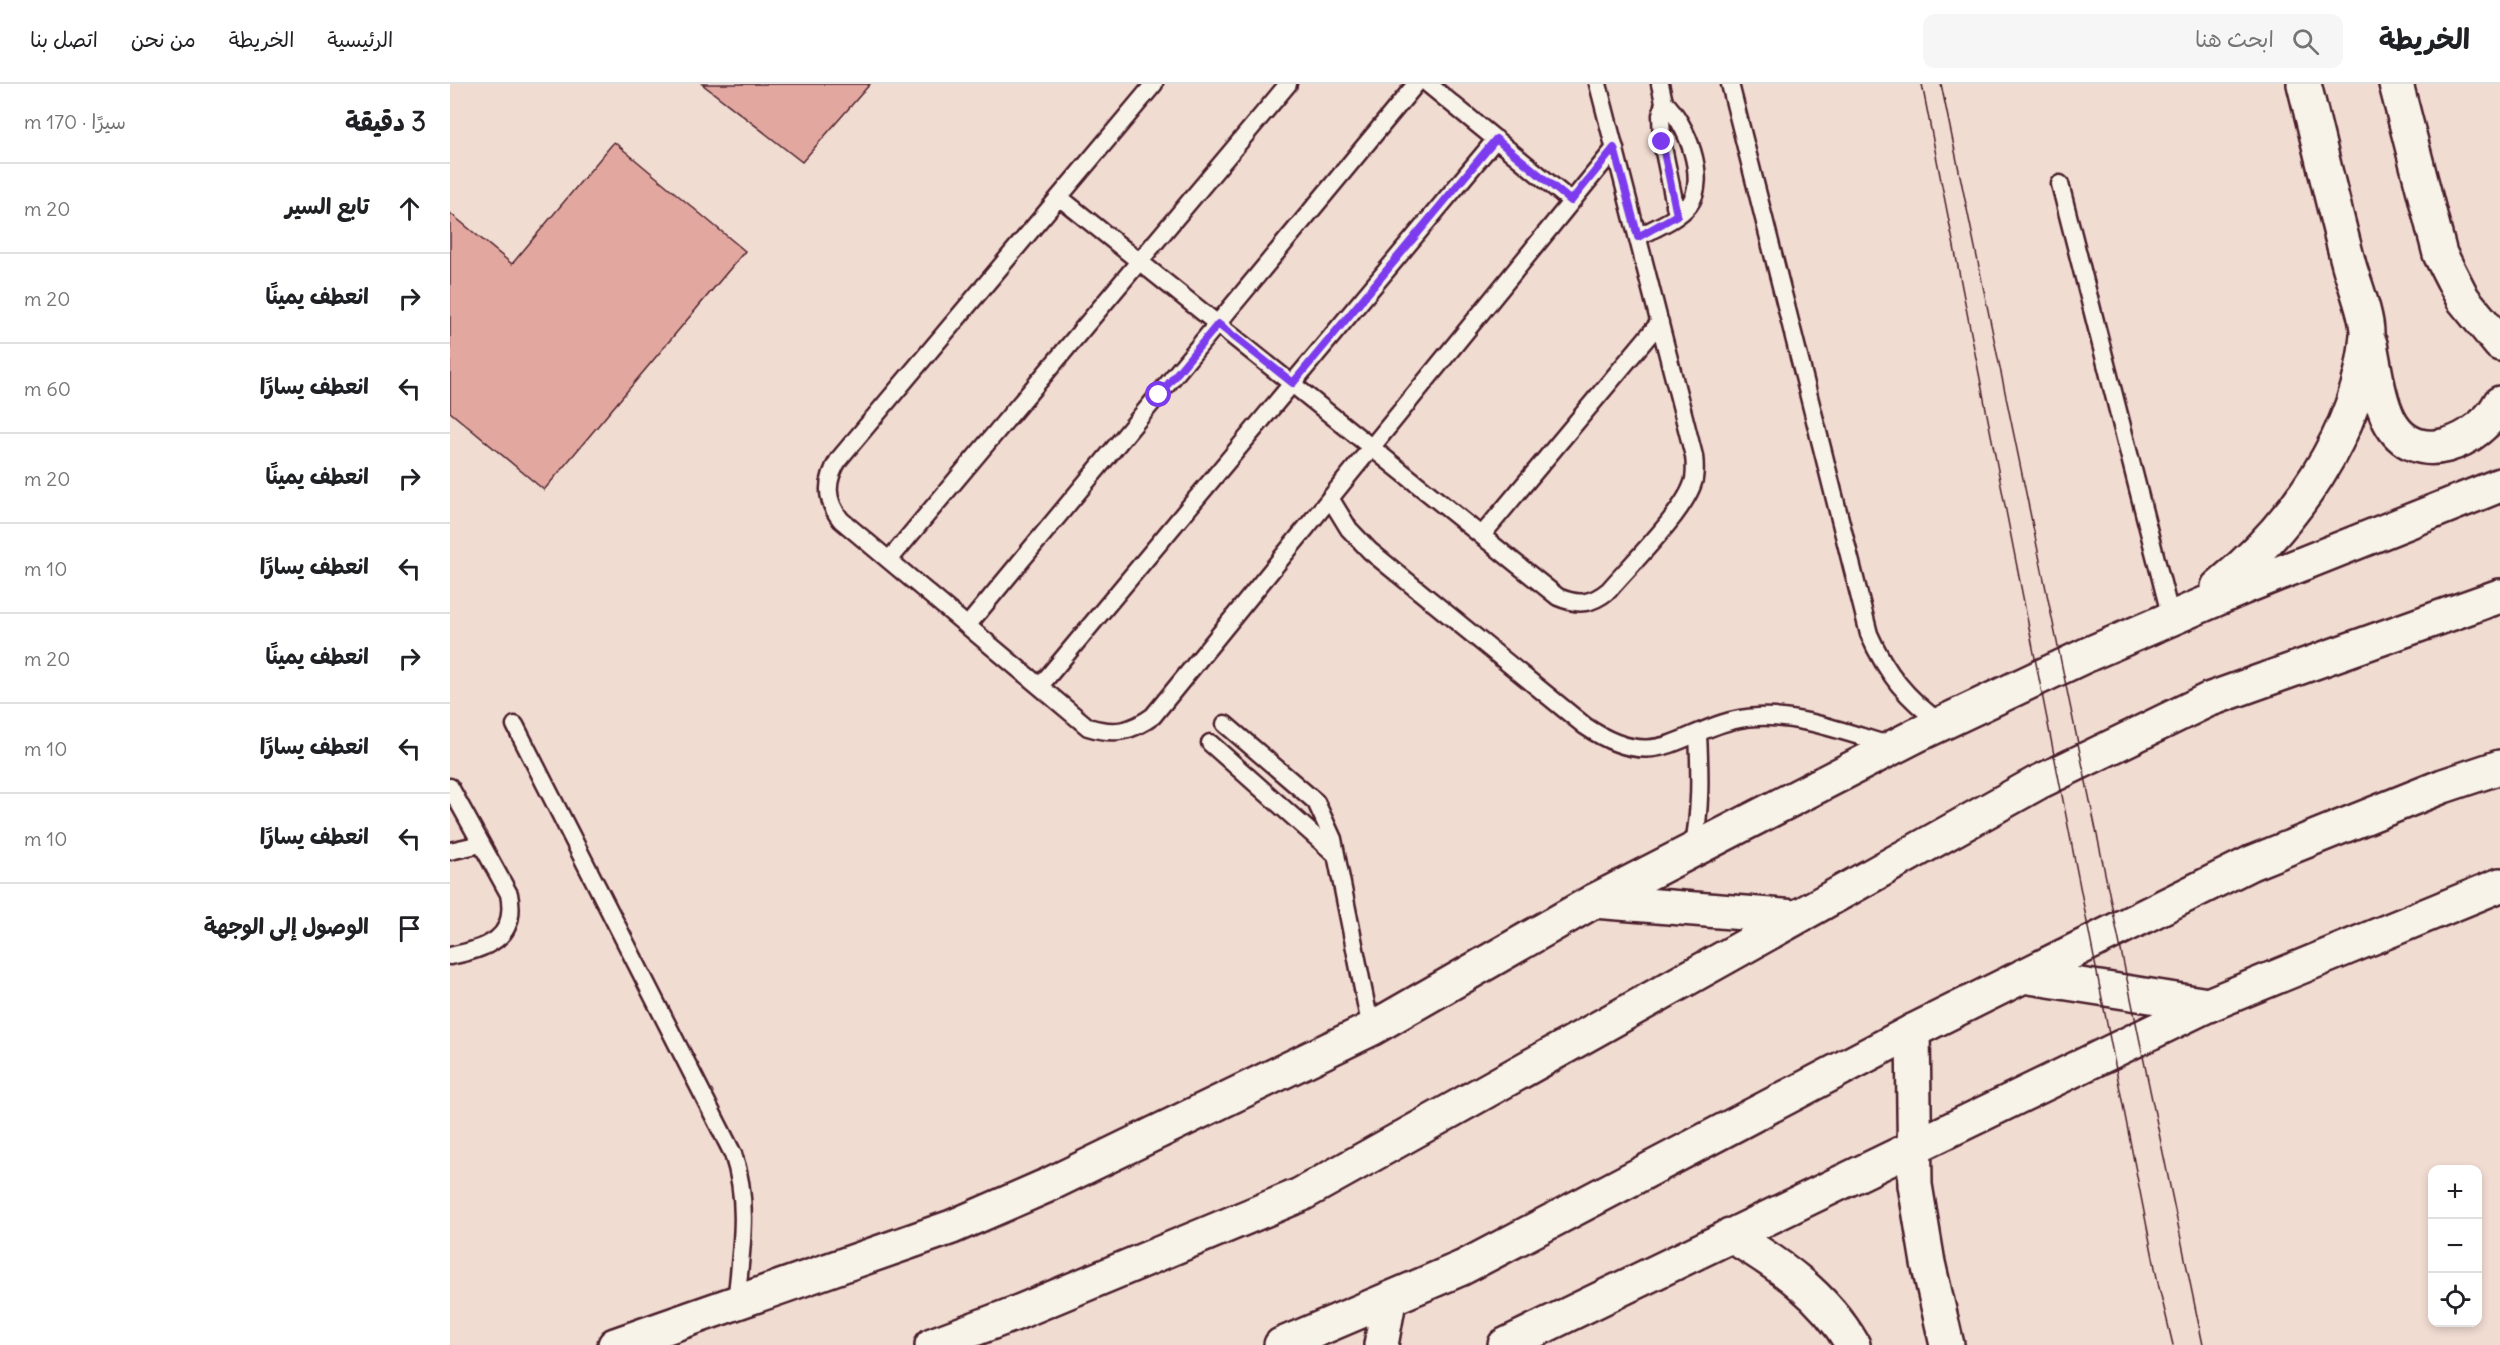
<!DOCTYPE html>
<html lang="ar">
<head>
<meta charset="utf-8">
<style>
	:root { --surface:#fff; --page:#f6f6f6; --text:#202124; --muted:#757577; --line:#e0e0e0 }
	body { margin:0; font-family:Delius,"Playpen Sans Arabic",sans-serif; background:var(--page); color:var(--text); direction:rtl }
	.controls { position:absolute; right:18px; bottom:18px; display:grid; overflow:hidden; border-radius:12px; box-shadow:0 3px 9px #0003 }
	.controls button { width:54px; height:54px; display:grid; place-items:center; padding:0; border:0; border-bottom:2px solid var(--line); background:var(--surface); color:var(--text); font:30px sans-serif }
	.stop { position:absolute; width:18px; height:18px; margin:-14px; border:4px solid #7c3aed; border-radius:50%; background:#fff }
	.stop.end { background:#7c3aed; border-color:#fff; box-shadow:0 2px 6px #0008 }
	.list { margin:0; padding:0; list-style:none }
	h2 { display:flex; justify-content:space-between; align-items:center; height:78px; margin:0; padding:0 24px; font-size:26px }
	h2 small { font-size:20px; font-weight:400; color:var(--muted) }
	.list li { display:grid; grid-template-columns:39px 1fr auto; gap:18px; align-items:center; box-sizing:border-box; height:90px; padding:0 24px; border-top:2px solid var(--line) }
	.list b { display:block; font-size:22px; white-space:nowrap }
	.list em { font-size:20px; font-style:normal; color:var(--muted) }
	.icon { flex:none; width:33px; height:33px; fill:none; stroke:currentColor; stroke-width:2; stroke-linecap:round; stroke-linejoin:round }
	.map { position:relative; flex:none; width:2050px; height:1261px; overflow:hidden; direction:ltr }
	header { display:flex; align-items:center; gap:36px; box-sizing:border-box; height:84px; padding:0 30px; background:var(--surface); border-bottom:2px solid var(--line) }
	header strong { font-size:28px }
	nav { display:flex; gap:33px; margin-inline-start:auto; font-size:21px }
	.search { width:420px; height:54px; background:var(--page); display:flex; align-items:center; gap:15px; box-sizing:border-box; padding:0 21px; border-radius:12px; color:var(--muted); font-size:22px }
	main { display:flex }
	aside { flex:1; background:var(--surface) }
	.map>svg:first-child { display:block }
</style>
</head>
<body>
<header>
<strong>الخريطة</strong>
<div class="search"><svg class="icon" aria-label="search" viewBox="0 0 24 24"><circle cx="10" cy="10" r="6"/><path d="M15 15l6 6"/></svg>ابحث هنا</div>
<nav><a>الرئيسية</a><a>الخريطة</a><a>من نحن</a><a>اتصل بنا</a></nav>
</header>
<main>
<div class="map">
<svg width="2050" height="1261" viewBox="0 0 2050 1261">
	<rect width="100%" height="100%" fill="#f1dcd2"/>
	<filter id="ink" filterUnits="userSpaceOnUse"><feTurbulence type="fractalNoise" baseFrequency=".0167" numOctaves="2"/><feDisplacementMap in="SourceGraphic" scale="12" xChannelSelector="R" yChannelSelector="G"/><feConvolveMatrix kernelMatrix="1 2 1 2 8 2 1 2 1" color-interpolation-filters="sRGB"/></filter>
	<g filter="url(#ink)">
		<path fill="#e2a8a0" stroke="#4a1f2b" stroke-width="1.5" d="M252 0H420L352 78Z
			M164 58 295 167 94 406 0 328V129L62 180Z"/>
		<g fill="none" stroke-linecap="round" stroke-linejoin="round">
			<g stroke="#4a1f2b" stroke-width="21">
				<path id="service" d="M704 0 389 375C375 397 375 416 391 436L638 643C664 651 681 648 703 632L1165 64
					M978 0 1121 117
					M1210 0 1214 18 1211 31 1212 58 1227 131
					M1280 0 1419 550C1436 589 1457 615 1491 639
					M1610 100 1721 534
					M609 113 1108 513C1129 522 1142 520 1159 506 1180 481 1238 425 1244 395 1245 388 1245 380 1244 372L1148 0
					M1188 153C1204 144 1227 136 1239 121 1259 95 1236 38 1214 18
					M880 414 899 445 920 467 1135 642C1214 696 1235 636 1308 633 1352 631 1400 650 1442 662
					M1032 451 1210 238
					M439 476 838 0
					M517 542 966 0
					M590 602 1046 55
					M775 640 866 718 883 755 921 945
					M65 641 283 1070C300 1119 291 1168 286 1219
					M760 659 885 770
					M0 703 59 810C68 856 36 864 0 872
					M1243 765C1251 726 1250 690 1248 650
					M0 767 31 760"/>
			</g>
			<g stroke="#4a1f2b" stroke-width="38">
				<path id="minor" d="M1946 0 1990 170 2013 215 2050 260
					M1920 260C1925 284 1928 313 1939 336 1965 387 2029 358 2050 319
					M1768 503C1841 443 1910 350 1917 251 1918 233 1904 199 1899 181 1883 121 1869 60 1854 0
					M1463 947 1465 1101 1478 1179 1497 1261
					M1280 1151C1329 1180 1374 1211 1403 1261
					M165 1261 502 1143 596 1102 921 945 1144 817 1467 651 1641 569 1792 504 2050 401
					M931 1261 939 1217
					M1055 1261 1758 921 2050 801"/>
			</g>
			<g stroke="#4a1f2b" stroke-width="38">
				<path id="secondary" d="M1144 817 1345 833
					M1573 892 1758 921
					M482 1261 564 1230 850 1111 1587 699 1758 616 2050 512
					M831 1261 1012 1184 1463 947 1801 779 1993 702 2050 683"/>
			</g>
			<use href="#service" stroke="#f7f3e8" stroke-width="16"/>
			<use href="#minor" stroke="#f7f3e8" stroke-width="33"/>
			<use href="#secondary" stroke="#f7f3e8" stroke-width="33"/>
			<path stroke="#4a1f2b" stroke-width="1.5" d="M1472 0 1708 1199 1723 1261
				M1491 0 1753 1261"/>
		</g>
	</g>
	<g fill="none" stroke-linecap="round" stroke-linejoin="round" filter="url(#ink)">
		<path stroke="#7c3aed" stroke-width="8" d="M709 311 768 240 843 299 1046 55 1121 117 1164 64 1188 153 1227 131 1212 58"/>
	</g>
</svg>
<div class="controls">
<button>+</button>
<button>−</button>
<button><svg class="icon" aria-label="locate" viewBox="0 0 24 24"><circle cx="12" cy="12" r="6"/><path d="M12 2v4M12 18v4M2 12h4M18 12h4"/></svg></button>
</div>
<div class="stop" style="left:709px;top:311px"></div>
<div class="stop end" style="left:1212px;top:58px"></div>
</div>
<aside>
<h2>3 دقيقة<small>سيرًا · 170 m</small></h2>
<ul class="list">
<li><svg class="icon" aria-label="ahead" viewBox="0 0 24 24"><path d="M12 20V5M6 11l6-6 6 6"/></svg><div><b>تابع السير</b></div><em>20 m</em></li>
<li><svg class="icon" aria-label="right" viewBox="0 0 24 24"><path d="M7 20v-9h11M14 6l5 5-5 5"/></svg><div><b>انعطف يمينًا</b></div><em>20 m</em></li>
<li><svg class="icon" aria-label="left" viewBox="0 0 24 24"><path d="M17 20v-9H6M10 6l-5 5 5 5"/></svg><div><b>انعطف يسارًا</b></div><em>60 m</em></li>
<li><svg class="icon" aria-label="right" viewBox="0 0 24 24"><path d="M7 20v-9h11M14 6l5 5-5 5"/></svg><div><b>انعطف يمينًا</b></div><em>20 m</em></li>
<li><svg class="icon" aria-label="left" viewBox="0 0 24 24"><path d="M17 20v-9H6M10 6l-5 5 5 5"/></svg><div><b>انعطف يسارًا</b></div><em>10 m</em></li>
<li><svg class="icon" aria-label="right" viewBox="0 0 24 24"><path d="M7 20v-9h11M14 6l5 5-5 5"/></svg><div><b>انعطف يمينًا</b></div><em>20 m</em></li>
<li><svg class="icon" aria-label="left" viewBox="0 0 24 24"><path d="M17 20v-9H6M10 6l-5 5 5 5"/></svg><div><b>انعطف يسارًا</b></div><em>10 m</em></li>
<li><svg class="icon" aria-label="left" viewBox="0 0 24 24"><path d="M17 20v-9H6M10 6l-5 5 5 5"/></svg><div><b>انعطف يسارًا</b></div><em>10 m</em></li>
<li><svg class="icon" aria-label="arrive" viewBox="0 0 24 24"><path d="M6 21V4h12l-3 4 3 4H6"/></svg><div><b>الوصول إلى الوجهة</b></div></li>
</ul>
</aside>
</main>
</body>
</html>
